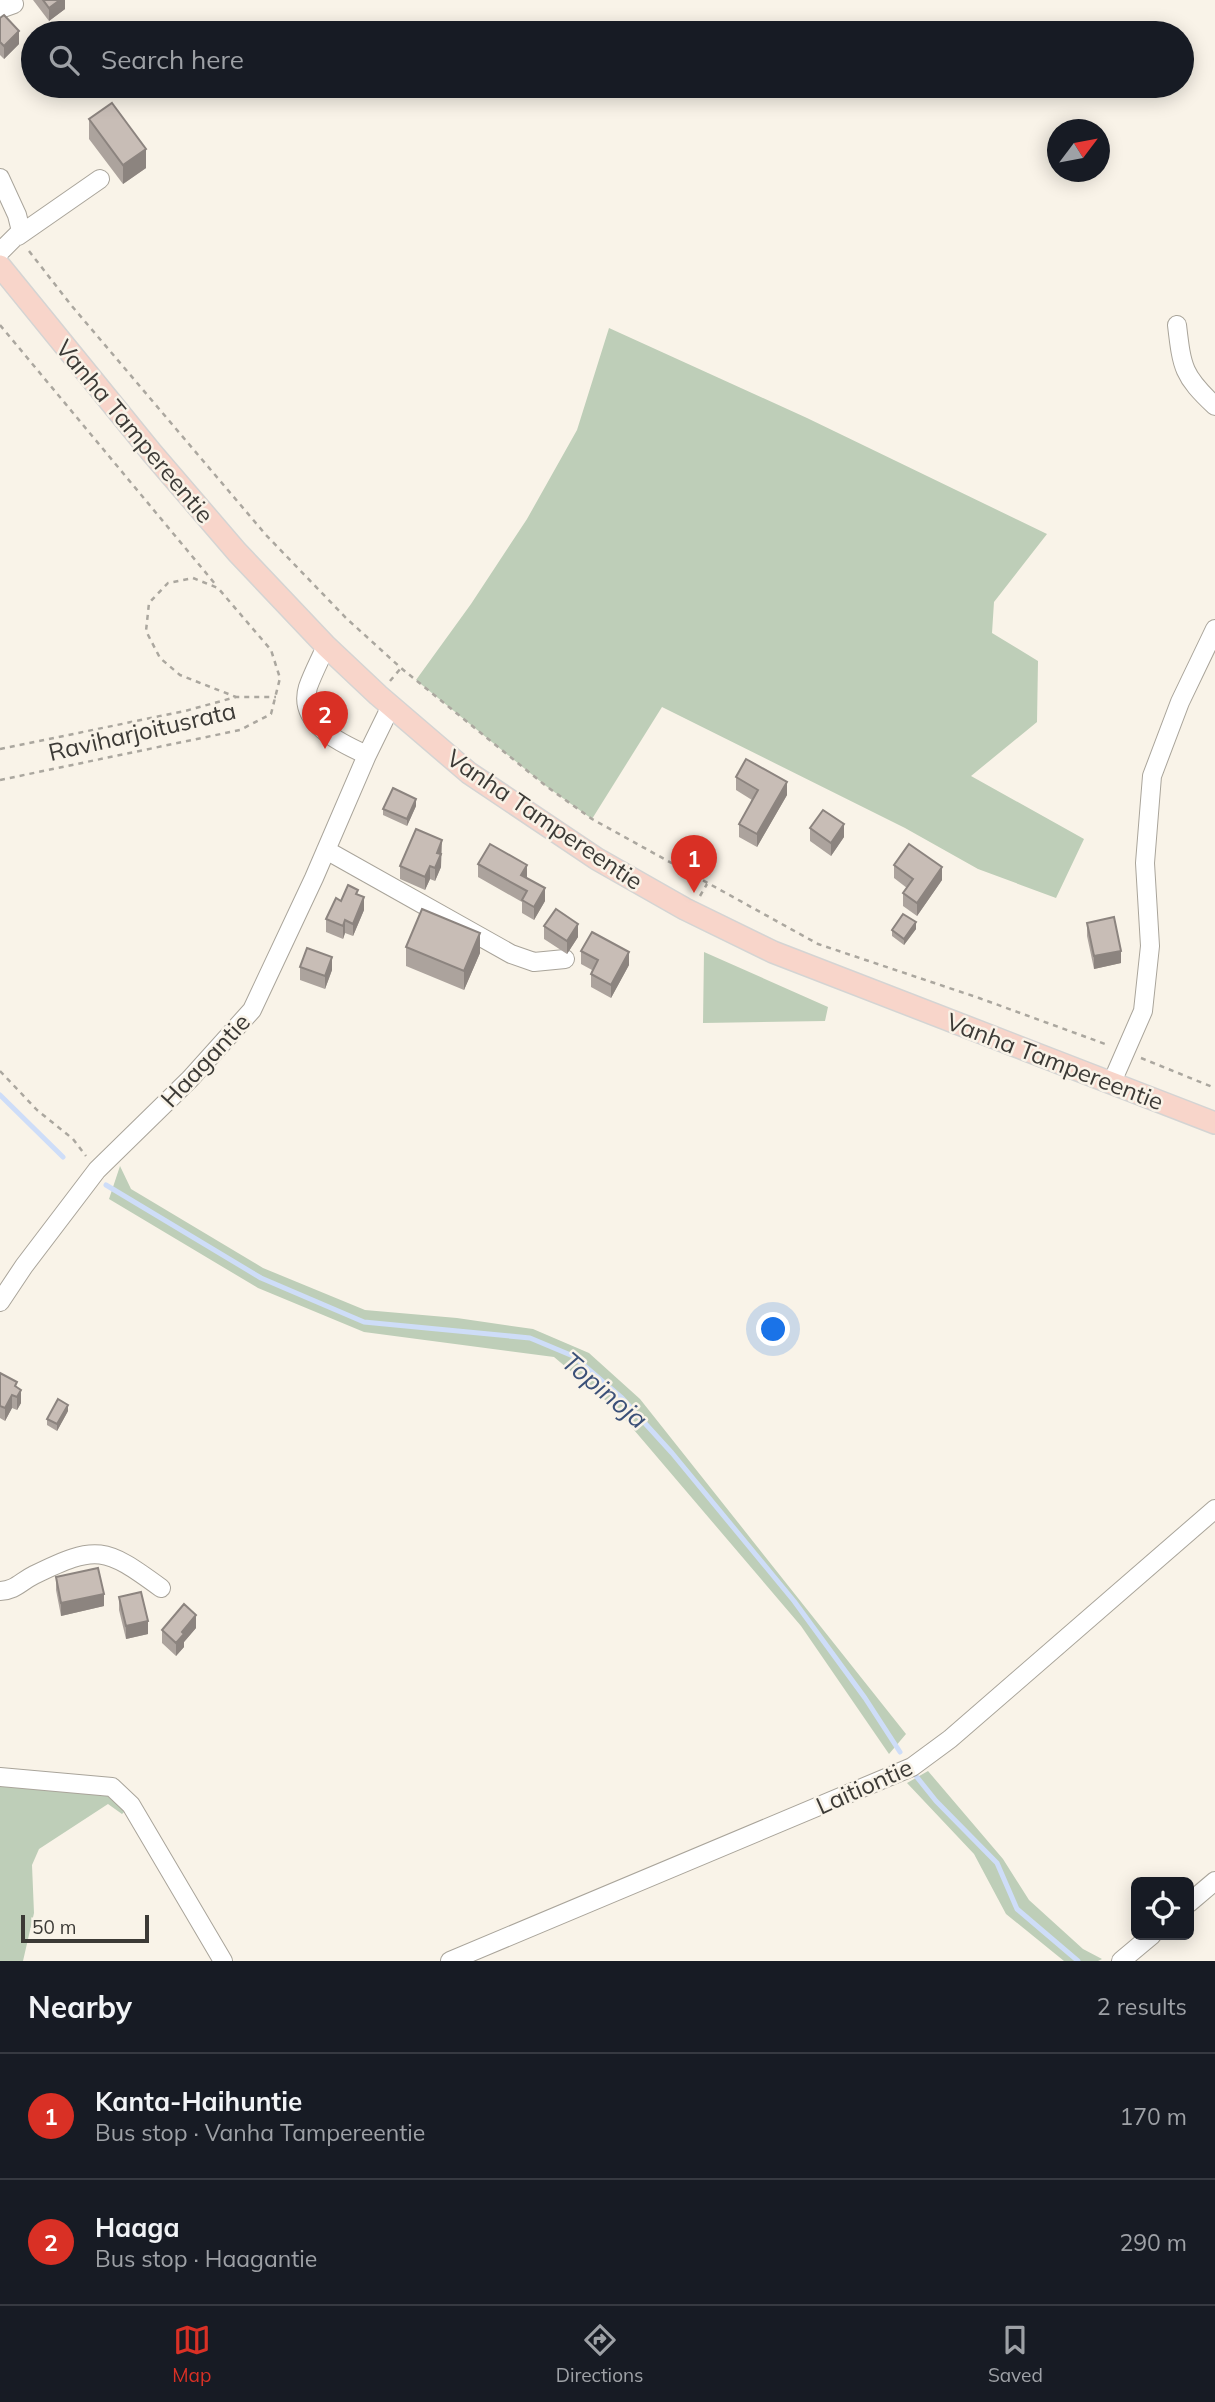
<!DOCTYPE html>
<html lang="en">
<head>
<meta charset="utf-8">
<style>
	:root { --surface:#171b24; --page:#20242c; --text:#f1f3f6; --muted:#9ea1a6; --line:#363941; --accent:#d93025 }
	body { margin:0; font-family:Mulish,sans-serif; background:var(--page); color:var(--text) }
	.controls { position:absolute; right:21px; bottom:21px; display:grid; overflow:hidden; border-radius:10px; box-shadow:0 4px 18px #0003 }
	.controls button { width:63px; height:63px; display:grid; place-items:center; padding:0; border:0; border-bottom:2px solid var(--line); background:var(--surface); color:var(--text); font:35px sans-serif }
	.compass { position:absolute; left:1047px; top:119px; width:63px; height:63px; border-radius:50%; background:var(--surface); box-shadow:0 4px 18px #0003; rotate:58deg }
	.scale { position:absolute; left:21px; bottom:18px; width:128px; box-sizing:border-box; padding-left:7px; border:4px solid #3c3a36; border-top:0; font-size:19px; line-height:24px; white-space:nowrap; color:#3c3a36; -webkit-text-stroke:5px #f9f3e8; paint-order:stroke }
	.you { position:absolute; left:774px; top:1330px; width:24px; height:24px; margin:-18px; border:5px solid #fff; border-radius:50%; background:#1a73e8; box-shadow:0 0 0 10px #1a73e833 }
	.badge { display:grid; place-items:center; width:46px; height:46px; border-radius:50%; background:var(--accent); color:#fff; font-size:23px; font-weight:700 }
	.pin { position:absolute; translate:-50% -58px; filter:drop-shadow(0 2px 4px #0008) }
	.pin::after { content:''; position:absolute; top:37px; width:24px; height:21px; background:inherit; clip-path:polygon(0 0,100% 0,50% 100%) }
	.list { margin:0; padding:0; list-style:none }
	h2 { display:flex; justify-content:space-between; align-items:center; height:91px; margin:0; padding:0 28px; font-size:30px }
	h2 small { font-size:23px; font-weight:400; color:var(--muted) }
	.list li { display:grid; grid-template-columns:46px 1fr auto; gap:21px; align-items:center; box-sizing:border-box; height:126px; padding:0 28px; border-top:2px solid var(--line) }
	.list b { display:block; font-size:26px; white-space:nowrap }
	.list p { margin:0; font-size:23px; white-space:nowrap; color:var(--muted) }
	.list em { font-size:23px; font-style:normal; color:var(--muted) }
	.icon { flex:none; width:38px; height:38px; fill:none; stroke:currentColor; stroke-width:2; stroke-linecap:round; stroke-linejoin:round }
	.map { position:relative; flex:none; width:1215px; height:1961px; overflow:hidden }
	.search { position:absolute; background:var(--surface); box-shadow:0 4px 18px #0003; left:21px; right:21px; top:21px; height:77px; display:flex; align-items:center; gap:18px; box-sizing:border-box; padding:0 24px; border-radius:38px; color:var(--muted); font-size:26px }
	.sheet { height:343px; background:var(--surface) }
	nav { display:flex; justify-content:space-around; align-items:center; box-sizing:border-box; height:98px; border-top:2px solid var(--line); background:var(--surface); font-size:19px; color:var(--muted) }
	nav a { display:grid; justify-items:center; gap:4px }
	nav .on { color:var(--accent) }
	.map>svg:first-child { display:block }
</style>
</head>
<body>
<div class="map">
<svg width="1215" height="1961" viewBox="0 0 1215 1961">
	<rect width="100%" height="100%" fill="#f9f3e8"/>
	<path fill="#beceb8" d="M609 328 807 418 1047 534 994 602 992 633 1038 661 1037 722 971 776 1084 839 1056 898 978 869 905 828 662 707 592 819 546 786 416 680 471 604 527 519 577 430Z
		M704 952 828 1007 825 1021 703 1023Z
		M120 1166 131 1189 263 1268 365 1310 457 1318 533 1329 589 1353 640 1399 906 1734 889 1754 801 1626 617 1410 554 1357 364 1332 258 1288 109 1199Z
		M928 1771 1003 1859 1029 1900 1083 1949 1102 1959 1098 1961H1064L1006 1914 974 1854 907 1783Z
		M0 1782 112 1787 131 1805 122 1814 108 1804 39 1849 32 1865 34 1913 23 1961H0Z"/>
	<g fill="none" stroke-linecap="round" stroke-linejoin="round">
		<path stroke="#ceddf8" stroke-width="5" d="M0 1095 63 1157
			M106 1185 261 1278 364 1322 530 1338 573 1356 622 1398 672 1453 794 1601 865 1698 900 1752
			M916 1776 936 1801 997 1863 1017 1909 1078 1961"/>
		<g stroke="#a9a49a" stroke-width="20">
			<path id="minor" d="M0 9 14 4
				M0 178 17 215 21 231 0 252
				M18 236 100 179
				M1177 325C1182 368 1183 376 1215 406
				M326 646C320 660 313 673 308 687 297 723 340 743 367 755
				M326 850 511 954 534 962 565 959
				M1112 1082 1143 1011 1150 946 1145 863 1152 776 1180 702 1215 629
				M0 1302 24 1266 97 1170 190 1079 252 1010 314 878 367 755 391 706
				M0 1591C16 1590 20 1582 34 1575 97 1544 105 1547 161 1588
				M0 1777 112 1787 131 1805 223 1961
				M1189 1903 1215 1881
				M450 1961 912 1767 950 1739 1215 1509
				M1121 1961 1152 1935"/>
		</g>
		<g stroke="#d4d4d3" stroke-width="24">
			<path id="major" d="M0 266 152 453 237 552 326 646 378 695 469 773 597 859 685 909 773 952 1215 1123"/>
		</g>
		<path stroke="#aba79f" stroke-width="2.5" stroke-dasharray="5 5" stroke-linecap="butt" d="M29 251 71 305 266 535 346 618 401 668 546 786 592 819 818 944 979 998 1108 1045
			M0 325 216 585
			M390 681 401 668
			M0 749 185 711 236 697H276
			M0 780 240 730 271 714 280 678 271 650 218 588 193 578 168 583 149 603 146 631 160 658 180 675 236 697
			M700 896 707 884
			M1141 1058 1215 1088
			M0 1071 37 1110 73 1139 86 1156"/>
		<use href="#minor" stroke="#fff" stroke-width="18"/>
		<use href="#major" stroke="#f8d5ca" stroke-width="21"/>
	</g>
	<path fill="#aca39d" d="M33 0H65V9L49 21Z
		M0 18 19 44 4 59 0 55Z
		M89 119 146 168 123 184 89 139Z
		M736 777 787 795 757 847 739 837V824L752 800 736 790Z
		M416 806 407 826 383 815V809Z
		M810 828 844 837 831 856 810 841Z
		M442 853 441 856V867L435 881 430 879 425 890 400 879V866Z
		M478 864 527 878 545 901 534 920 522 913V902L478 877Z
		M894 865 942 880 917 916 903 906V893L907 888 894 878Z
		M358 895 364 910 353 936 345 933 343 939 326 932V919L341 901Z
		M1087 923 1121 963 1094 969 1087 936Z
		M544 926 578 937 567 954 544 939Z
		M916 929 904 945 892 936V930Z
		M406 947 480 953 464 990 406 966Z
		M581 951 629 965 611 998 591 987V974L592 970 581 964Z
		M300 967 332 970 325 989 300 980Z
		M0 1373 17 1388 21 1403 17 1410 12 1408 5 1421 0 1418Z
		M68 1411 57 1431 47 1425V1419Z
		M56 1577 104 1606 61 1616 56 1590Z
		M119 1597 148 1634 126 1639 119 1610Z
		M196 1628 184 1642V1647L176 1656 162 1643V1630Z"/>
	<path fill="#8c847f" d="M60 0H65V9L49 21V8Z
		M19 31V44L4 59V46Z
		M146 149V168L123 184V165Z
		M787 782V795L757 847V834Z
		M416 799V806L407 826V819Z
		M844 824V837L831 856V843Z
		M442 840 441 867 435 881V868L437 853Z
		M527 865V878L521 875Z
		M430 866V879L425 890V877Z
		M942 867V880L917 916V903Z
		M545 888V901L534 920V907Z
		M364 897V910L353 936V924Z
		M345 920V933L343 939V926Z
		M916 922V929L904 945V939Z
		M578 924V937L567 954V941Z
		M480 933V953L464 990V971Z
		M1121 951V963L1094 969V956Z
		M629 952V965L611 998V985Z
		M332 957V970L325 989V976Z
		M21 1390V1403L17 1410V1397Z
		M12 1395V1408L5 1421V1408Z
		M68 1405V1411L57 1431V1424Z
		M104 1594V1606L61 1616V1603Z
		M196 1615V1628L184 1642V1647L176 1656V1643L182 1632Z
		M148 1621V1634L126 1639V1626Z"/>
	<path fill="#c8bdb6" stroke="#8c847f" stroke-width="2" d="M43 0H60L49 8Z
		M4 15 19 31 4 46 0 42V18Z
		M112 103 146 149 123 165 89 119Z
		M746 759 787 782 757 834 739 824 758 790 736 777Z
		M393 788 416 799 407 819 383 809Z
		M823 810 844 824 831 843 810 828Z
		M416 829 442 840 437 853 441 854 435 868 430 866 425 877 400 866Z
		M490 844 527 865 521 875 545 888 534 907 522 900 527 891 478 864Z
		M909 844 942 867 917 903 903 893 913 879 894 865Z
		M348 885 358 890 356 894 364 897 353 924 345 920 343 926 326 919 336 898 341 901Z
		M422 909 480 933 464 971 406 947Z
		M556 909 578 924 567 941 544 926Z
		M903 914 916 922 904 939 892 930Z
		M1114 917 1121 951 1094 956 1087 923Z
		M592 932 629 952 611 985 591 974 598 960 581 951Z
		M307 948 332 957 325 976 300 967Z
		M0 1373 17 1382 15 1386 21 1390 17 1397 12 1395 5 1408 0 1406Z
		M58 1399 68 1405 57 1424 47 1419Z
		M98 1568 104 1594 61 1603 56 1577Z
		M141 1592 148 1621 126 1626 119 1597Z
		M184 1604 196 1615 182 1632 184 1634 176 1643 162 1630Z"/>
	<g text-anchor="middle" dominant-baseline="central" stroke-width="5" stroke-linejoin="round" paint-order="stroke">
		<g font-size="24" fill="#3c3a36" stroke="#f9f3e8">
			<text transform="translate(135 431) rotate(50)">Vanha Tampereentie</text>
			<text transform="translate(142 731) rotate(-13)">Raviharjoitusrata</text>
			<text transform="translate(545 819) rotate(34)">Vanha Tampereentie</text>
			<text transform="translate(205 1060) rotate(-47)">Haagantie</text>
			<text transform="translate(1055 1061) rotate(21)">Vanha Tampereentie</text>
			<text transform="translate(864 1786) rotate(-24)">Laitiontie</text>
		</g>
		<g font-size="26" font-style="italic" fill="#3b5078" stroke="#f9f3e8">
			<text transform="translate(605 1390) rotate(40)">Topinoja</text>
		</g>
	</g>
</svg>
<div class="controls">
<button><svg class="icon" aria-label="locate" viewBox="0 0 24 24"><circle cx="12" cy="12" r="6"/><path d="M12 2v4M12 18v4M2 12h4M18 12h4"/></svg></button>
</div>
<svg class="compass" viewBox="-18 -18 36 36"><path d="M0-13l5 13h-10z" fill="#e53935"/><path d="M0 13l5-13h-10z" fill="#9ea1a6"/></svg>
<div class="scale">50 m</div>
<div class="you"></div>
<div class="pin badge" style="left:694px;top:893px">1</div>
<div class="pin badge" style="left:325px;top:749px">2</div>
<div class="search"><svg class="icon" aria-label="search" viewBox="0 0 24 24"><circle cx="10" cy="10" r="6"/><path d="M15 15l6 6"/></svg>Search here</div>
</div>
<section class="sheet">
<h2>Nearby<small>2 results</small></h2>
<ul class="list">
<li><span class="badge">1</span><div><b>Kanta-Haihuntie</b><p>Bus stop · Vanha Tampereentie</p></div><em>170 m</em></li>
<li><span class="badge">2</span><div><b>Haaga</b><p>Bus stop · Haagantie</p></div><em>290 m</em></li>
</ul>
</section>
<nav>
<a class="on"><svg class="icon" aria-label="map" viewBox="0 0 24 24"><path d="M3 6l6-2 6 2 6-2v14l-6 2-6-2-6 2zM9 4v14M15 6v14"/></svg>Map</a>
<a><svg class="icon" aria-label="directions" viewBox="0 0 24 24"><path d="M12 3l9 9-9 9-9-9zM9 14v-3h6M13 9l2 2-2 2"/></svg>Directions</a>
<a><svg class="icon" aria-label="saved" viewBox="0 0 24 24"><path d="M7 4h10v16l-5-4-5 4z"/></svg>Saved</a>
</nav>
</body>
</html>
